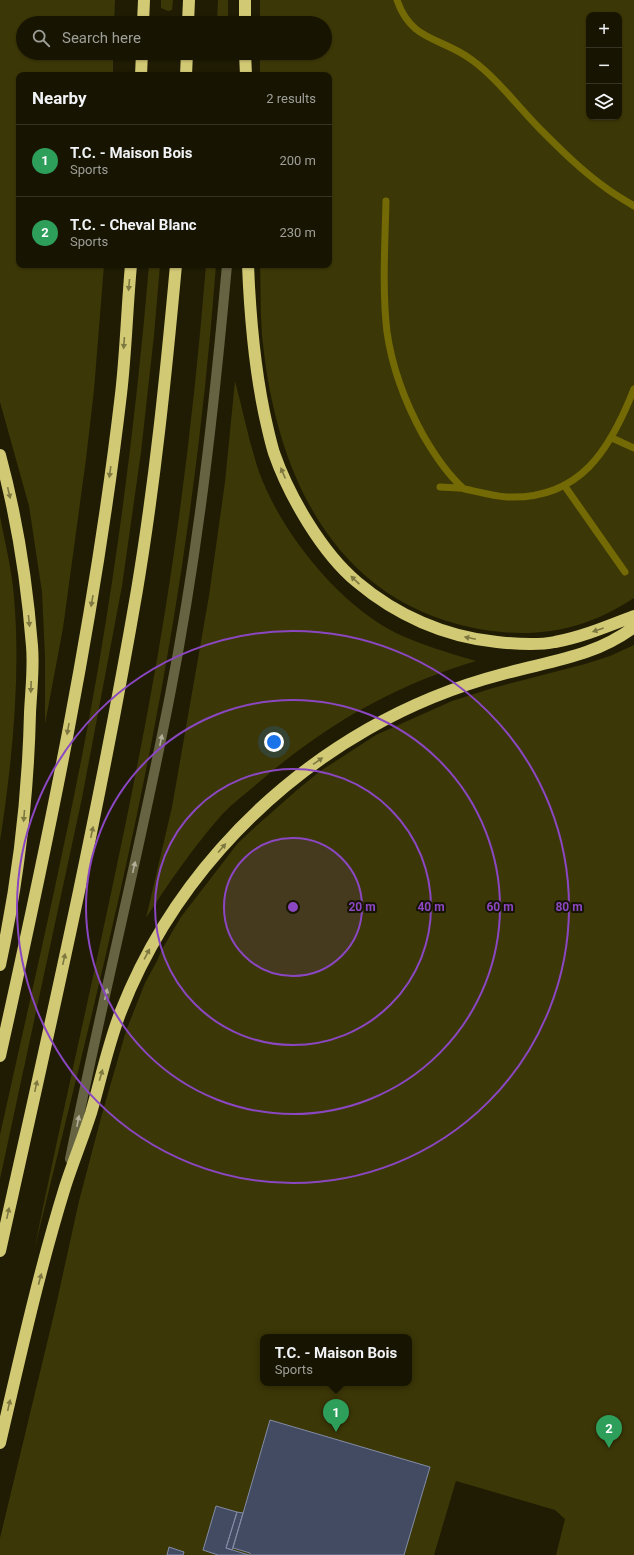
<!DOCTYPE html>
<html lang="en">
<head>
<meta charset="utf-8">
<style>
	:root { --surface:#171502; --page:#242211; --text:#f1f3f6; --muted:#9e9f99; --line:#363424; --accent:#1a73e8 }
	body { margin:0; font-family:Roboto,sans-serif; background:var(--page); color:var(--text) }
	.controls { position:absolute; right:12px; top:12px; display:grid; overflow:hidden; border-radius:8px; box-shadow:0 1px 3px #0004 }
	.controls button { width:36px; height:36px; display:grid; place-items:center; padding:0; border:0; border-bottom:1px solid var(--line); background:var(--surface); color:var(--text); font:20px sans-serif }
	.you { position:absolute; left:274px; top:742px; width:14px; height:14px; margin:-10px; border:3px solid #fff; border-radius:50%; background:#1a73e8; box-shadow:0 0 0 6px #1a73e833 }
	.badge { display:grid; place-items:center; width:26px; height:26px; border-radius:50%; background:var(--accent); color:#fff; font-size:13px; font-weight:700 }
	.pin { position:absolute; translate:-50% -33px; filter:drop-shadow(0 1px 2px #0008) }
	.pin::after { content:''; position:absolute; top:21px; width:14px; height:12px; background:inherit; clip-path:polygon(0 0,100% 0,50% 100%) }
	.popup { position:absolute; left:260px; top:1334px; width:152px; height:52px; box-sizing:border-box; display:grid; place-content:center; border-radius:8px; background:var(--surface); filter:drop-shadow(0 1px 3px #0005); font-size:13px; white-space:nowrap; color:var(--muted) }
	.popup b { font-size:15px; color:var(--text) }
	.popup::after { content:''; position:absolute; left:50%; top:100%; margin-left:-8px; border:8px solid transparent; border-top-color:var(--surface) }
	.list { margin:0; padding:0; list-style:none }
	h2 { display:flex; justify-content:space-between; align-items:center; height:52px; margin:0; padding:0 16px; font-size:17px }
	h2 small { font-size:13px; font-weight:400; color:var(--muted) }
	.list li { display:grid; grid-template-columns:26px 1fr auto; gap:12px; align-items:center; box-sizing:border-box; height:72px; padding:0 16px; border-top:1px solid var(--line) }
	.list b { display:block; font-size:15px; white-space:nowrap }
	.list p { margin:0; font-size:13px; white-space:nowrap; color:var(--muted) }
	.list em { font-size:13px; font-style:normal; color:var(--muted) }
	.icon { flex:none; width:22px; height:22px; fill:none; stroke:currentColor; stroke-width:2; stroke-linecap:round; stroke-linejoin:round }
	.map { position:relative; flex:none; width:634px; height:1555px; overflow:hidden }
	.search { position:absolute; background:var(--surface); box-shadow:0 1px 3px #0004; left:16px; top:16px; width:316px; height:44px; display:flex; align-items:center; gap:10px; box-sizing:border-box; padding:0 14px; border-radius:22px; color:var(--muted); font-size:15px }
	.panel { position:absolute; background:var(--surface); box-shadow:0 1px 3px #0004; left:16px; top:72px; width:316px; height:196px; border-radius:8px }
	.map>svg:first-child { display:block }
</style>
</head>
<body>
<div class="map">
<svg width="634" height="1555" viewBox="0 0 634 1555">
	<rect width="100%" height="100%" fill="#1f1c03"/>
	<path fill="#3c3707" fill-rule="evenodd" d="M0 0H115L114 23H23V53H113V75H19V265H104L94 390 86 459 63 628 45 724V657L42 592 29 506 0 402Z
		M161 0H173L172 10 168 11 161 8Z
		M218 0H228V23H217Z
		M260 0H634V598C584 631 533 640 474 628 334 600 277 475 263 344 260 318 261 291 260 265H329V75H260V53H325V23H260ZM589 15H619V117H589Z
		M149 265H160L154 335 141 452 122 586 82 798 0 1179V1135C35 976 73 817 100 657 122 527 138 396 149 265Z
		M206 265H216C204 426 182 586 151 745 118 915 75 1083 34 1251 71 1069 115 888 149 704 176 559 194 413 206 265Z
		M235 381C243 411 249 442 259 472 281 532 338 604 396 633 421 645 449 653 476 661 392 686 324 726 258 783 245 794 230 805 219 818 192 849 168 884 146 918L172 807 209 596 225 482Z
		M0 516C5 543 12 570 14 597 21 676 12 763 0 841Z
		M634 645V1555H556L565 1519 555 1510 456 1481 434 1555H0V1538L55 1310 79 1201 102 1114 126 1031 145 983 158 959 161 951 181 917 238 843 253 829 297 790 319 772 376 735 452 701 493 688 585 664 610 656ZM263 1337H409V1383H263Z"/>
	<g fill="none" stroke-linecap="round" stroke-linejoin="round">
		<path stroke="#736905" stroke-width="7" d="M397 0C411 42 442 37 472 60 498 79 518 107 540 129 561 150 582 171 606 188 615 195 625 200 634 206
			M386 201C385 244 382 289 387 332 392 367 406 404 423 435 434 454 446 473 463 488
			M612 438 634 448
			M564 485 625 572
			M440 487C448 488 457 487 465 489 479 492 493 496 507 497 580 500 610 450 634 389"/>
	</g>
	<path fill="#434b63" stroke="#828ca6" d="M270 1420 430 1467 404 1555H250V1553L233 1548Z
		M216 1506 237 1512 226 1548 249 1555H218L203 1550Z
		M237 1512 243 1513 232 1550 226 1548Z
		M169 1547 184 1552 183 1555H167Z"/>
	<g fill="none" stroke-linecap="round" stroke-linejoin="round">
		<path stroke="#666343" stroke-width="10" d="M70 1159C101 1004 140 850 170 695 198 553 214 409 227 265"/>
		<path stroke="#d2c975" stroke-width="12" d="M245 0V23
			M143 23 144 0
			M188 23 189 0
			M245 53 246 75
			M141 75 142 53
			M186 75 187 53
			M248 265C250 315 254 363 264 412 267 426 270 440 274 453 289 496 322 553 357 582 396 615 445 637 497 642 515 644 536 646 555 642 582 637 608 626 634 616
			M0 455C17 518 27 582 32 646 34 668 31 691 30 713 28 798 18 882 0 965
			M0 1056C49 837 95 617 121 394 126 351 127 308 131 265
			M0 1251C49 1031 99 812 137 590 155 482 166 374 176 265
			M0 1443C20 1357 39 1271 65 1187 73 1162 83 1138 91 1113 101 1079 108 1044 121 1011 168 891 258 792 368 729 410 705 457 686 503 674 550 661 594 657 634 627"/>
	</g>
	<defs><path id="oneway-solid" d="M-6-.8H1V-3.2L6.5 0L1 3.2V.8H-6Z"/></defs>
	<g fill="#7d7740">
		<use href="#oneway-solid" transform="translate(129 285) rotate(95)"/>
		<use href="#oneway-solid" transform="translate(124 343) rotate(94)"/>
		<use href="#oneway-solid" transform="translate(110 472) rotate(98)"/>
		<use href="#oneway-solid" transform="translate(283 473) rotate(-113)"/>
		<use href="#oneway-solid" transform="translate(9 493) rotate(77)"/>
		<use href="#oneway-solid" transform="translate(355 580) rotate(-137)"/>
		<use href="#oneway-solid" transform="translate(92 601) rotate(100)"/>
		<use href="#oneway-solid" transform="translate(29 621) rotate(84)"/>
		<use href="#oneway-solid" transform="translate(598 630) rotate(161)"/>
		<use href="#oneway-solid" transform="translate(470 638) rotate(-168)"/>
		<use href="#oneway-solid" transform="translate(31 687) rotate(92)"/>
		<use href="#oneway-solid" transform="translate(68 729) rotate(100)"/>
		<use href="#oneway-solid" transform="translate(318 761) rotate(-35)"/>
		<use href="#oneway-solid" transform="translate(24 816) rotate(95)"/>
		<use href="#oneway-solid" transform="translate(92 832) rotate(-78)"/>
		<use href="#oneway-solid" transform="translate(222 848) rotate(-49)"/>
		<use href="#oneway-solid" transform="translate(147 954) rotate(-62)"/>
		<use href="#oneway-solid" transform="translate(64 959) rotate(-78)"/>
		<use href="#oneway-solid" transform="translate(101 1075) rotate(-74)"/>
		<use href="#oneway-solid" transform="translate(36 1086) rotate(-78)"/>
		<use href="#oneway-solid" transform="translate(8 1213) rotate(-78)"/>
		<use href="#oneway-solid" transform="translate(40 1279) rotate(-75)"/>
		<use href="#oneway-solid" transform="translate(9 1405) rotate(-77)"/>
	</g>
	<g fill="#b2b09a">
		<use href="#oneway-solid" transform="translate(161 740) rotate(-78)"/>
		<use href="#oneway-solid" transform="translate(134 867) rotate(-77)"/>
		<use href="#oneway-solid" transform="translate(106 994) rotate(-77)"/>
		<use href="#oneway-solid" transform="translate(78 1121) rotate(-79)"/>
	</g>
	<circle cx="293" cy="907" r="69" fill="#8b47c2" fill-opacity=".12"/>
	<g fill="none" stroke="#8b47c2" stroke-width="2">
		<circle cx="293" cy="907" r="69"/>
		<circle cx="293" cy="907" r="138"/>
		<circle cx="293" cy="907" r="207"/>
		<circle cx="293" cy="907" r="276"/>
	</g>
	<circle cx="293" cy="907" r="6" fill="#8b47c2" stroke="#161300" stroke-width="2"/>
	<g font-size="12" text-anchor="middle" font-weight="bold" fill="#8b47c2" stroke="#161300" stroke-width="4" stroke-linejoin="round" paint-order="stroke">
		<text x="362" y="911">20 m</text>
		<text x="431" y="911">40 m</text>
		<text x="500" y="911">60 m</text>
		<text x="569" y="911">80 m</text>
	</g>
</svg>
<div class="controls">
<button>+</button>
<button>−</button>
<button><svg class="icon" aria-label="layers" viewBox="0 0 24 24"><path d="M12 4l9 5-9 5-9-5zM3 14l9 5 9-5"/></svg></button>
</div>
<div class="you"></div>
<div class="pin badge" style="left:336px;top:1432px;background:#2e9e5b">1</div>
<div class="popup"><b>T.C. - Maison Bois</b>Sports</div>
<div class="pin badge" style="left:609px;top:1448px;background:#2e9e5b">2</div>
<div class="search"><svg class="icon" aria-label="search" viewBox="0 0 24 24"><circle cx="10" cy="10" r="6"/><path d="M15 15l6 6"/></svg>Search here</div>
<section class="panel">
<h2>Nearby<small>2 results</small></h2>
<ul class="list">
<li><span class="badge" style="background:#2e9e5b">1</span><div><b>T.C. - Maison Bois</b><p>Sports</p></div><em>200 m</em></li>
<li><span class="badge" style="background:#2e9e5b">2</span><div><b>T.C. - Cheval Blanc</b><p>Sports</p></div><em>230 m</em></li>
</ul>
</section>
</div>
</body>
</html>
